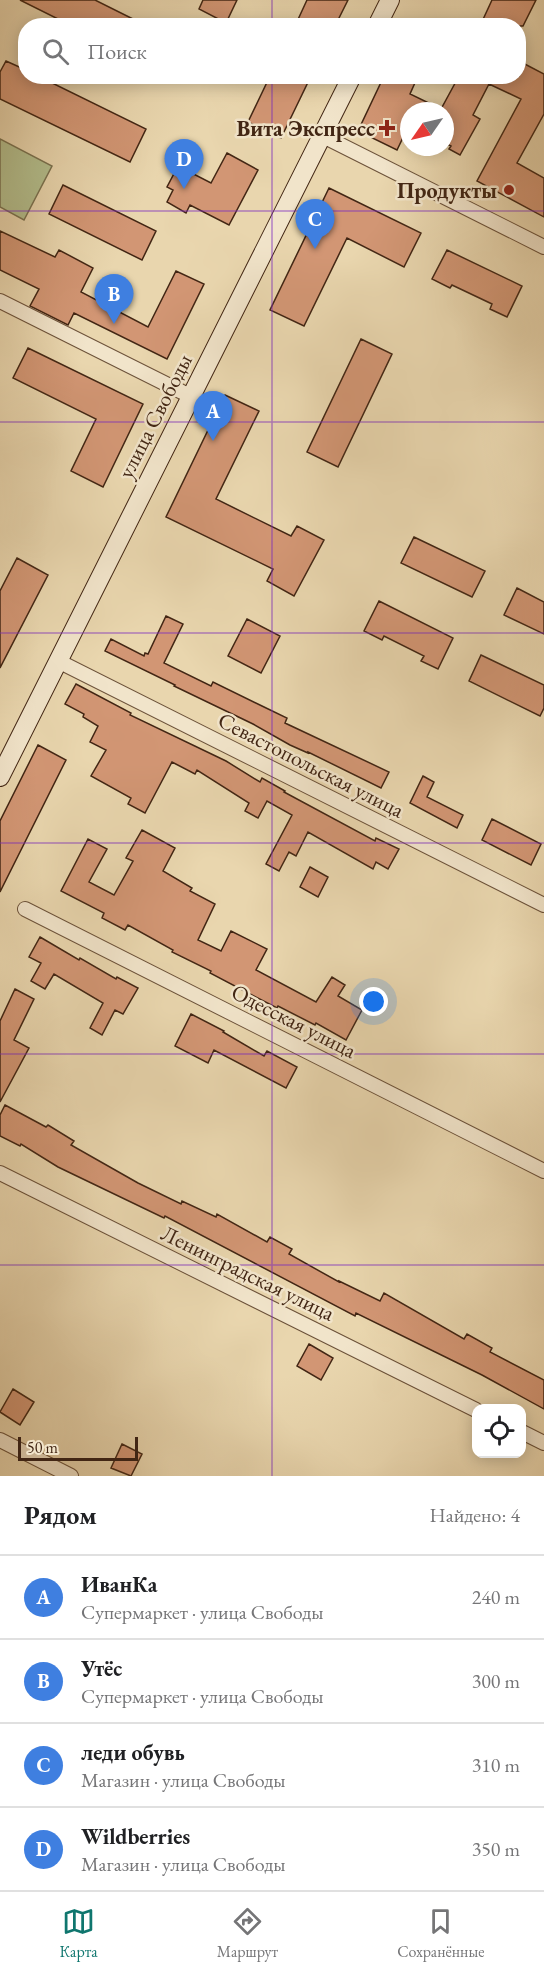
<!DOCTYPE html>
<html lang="ru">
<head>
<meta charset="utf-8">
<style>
	:root { --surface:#fff; --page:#f6f6f6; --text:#202124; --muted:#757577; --line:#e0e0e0; --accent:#0f766e }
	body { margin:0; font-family:"EB Garamond",serif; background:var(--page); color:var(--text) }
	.controls { position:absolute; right:18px; bottom:18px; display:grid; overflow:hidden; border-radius:12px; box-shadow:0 3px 15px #0003 }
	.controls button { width:54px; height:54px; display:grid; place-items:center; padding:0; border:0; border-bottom:2px solid var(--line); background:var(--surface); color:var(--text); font:30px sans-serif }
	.compass { position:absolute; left:400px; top:102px; width:54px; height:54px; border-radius:50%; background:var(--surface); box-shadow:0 3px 15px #0003; rotate:236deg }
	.scale { position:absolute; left:18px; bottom:15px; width:120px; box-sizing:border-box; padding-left:6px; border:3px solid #422614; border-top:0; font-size:16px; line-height:21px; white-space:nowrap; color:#422614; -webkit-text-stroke:4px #f1e4ca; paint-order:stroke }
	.you { position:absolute; left:374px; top:1002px; width:21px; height:21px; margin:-15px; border:4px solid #fff; border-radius:50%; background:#1a73e8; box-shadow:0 0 0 9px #1a73e833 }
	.badge { display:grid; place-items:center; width:39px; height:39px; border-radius:50%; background:var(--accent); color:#fff; font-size:20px; font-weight:700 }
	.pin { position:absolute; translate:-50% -50px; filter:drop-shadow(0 2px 3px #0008) }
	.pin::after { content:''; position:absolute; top:32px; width:21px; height:18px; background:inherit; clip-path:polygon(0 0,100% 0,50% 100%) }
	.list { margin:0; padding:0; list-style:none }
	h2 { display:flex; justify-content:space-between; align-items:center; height:78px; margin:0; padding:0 24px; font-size:26px }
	h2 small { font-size:20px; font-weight:400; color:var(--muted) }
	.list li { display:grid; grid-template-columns:39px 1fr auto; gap:18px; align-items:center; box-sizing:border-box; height:84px; padding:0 24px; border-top:2px solid var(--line) }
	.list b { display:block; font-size:22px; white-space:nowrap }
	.list p { margin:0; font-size:20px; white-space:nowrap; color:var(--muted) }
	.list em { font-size:20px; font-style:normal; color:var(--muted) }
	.icon { flex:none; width:33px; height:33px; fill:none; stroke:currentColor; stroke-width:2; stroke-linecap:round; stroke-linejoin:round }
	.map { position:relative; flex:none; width:544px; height:1476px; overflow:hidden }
	.search { position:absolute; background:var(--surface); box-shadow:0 3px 15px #0003; left:18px; right:18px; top:18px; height:66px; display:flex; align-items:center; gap:15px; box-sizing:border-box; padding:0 21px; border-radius:24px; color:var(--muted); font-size:22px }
	.sheet { height:414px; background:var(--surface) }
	nav { display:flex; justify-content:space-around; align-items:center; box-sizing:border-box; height:84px; border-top:2px solid var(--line); background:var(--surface); font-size:16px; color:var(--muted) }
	nav a { display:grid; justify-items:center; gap:3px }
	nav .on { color:var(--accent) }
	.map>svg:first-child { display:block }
</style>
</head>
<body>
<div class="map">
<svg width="544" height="1476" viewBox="0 0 544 1476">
	<rect width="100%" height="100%" fill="#e9d6ae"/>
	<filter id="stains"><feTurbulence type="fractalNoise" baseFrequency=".00333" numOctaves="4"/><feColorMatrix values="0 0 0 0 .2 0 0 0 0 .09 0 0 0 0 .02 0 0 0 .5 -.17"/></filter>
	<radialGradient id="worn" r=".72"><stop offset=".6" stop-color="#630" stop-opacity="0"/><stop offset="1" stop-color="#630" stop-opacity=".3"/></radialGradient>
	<path fill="#b3be8d" stroke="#7a7250" stroke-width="1.5" d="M0 139 52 166 24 220 0 207Z"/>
	<path fill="#d29674" stroke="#422614" stroke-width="1.5" d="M20 0H95L147 26H72Z
		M203 0H237L226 23 199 9Z
		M307 0H348L335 26H295Z
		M492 0H536L523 26H480Z
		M6 61 26 70V76H38L146 129 130 162 0 99V72Z
		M519 61 544 74V114L517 163 544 178V217L477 181 521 99 489 84 473 115 480 119 460 155 449 149 451 146 445 143V111H409V125L397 150 358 131 384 76H418L410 94 441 109 459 76H519Z
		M270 76H311L281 138 248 122Z
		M227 153 258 170 229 225 190 205 186 213 167 202 173 190 167 187 178 166 211 183Z
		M63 185 156 231 142 260 49 214Z
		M329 188 421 233 404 267 347 238 304 326 270 310Z
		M0 231 55 257 59 250 93 268 81 292 148 327 176 271 204 284 167 359 74 313 68 325 30 306 39 289 0 270Z
		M447 250 522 286 507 317 490 309 492 304 452 285 450 288 432 279Z
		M361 339 392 354 338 467 307 452Z
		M28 348 143 404 103 487 71 471 96 419 13 378Z
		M225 395 259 411 216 499 291 536 297 526 324 540 294 596 267 581 273 569 166 517Z
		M414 537 485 571 472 597 401 563Z
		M17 558 48 575 0 668V591Z
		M517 588 544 602V634L504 615Z
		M379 601 453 638 438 669 421 661 424 656 384 636 382 640 364 631Z
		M166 616 183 624 164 663 211 686 213 682 262 706 287 718 285 723 389 772 381 788 308 752V753L290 745 253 724 174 686 175 685 105 651 111 639 144 656 145 653 148 654Z
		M247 619 280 636 261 673 228 656Z
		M481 655 544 685V708L540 716 469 681Z
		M76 684 131 713 130 715 226 761 260 782 262 778 285 791 284 792 375 841 376 838 399 849 388 869 376 862 373 869 308 832 296 856 289 852 279 871 266 864 292 815 267 801 258 818 245 811 249 803 197 770 195 774 172 762 145 813 128 804 131 798 91 776 106 750 90 742 98 726 83 717 84 714 65 704Z
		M38 745 66 760 0 892V821Z
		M423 776 434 782 427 797 463 815 457 828 410 803Z
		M492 819 541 844 531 865 482 840Z
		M142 830 175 848 163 871 192 888 190 891 215 904 198 940 221 951 231 931 267 949 256 970 316 1002 332 977 345 985 338 996 362 1010 346 1040 316 1023 315 1025 278 1006 277 1008 210 973 211 971 172 952 173 950 128 925 125 930 102 918 104 913 61 891 88 839 107 849 89 882 114 895 133 861 126 858Z
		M310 867 328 877 318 897 300 887Z
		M40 937 79 960 80 958 116 979 117 977 138 988 123 1014 115 1010 102 1035 90 1028 103 1003 54 974 45 989 31 981 41 963 29 957Z
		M15 989 34 999 14 1040 29 1048 0 1102V1021Z
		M191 1014 224 1031 223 1032 264 1056 267 1051 297 1067 286 1088 214 1050 208 1063 175 1046Z
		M5 1105 46 1127 48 1125 74 1141 71 1145 138 1183 181 1204 182 1201 216 1217 217 1214 267 1242 270 1237 292 1249 289 1254 339 1282V1281L380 1301 384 1293 464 1339 467 1334 492 1348 490 1352 544 1380V1409L482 1375 356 1313 355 1316 165 1216 164 1218 58 1167 21 1144 20 1146 0 1136V1115Z
		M309 1344 333 1358 321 1380 297 1366Z
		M13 1389 34 1402 20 1425 0 1412Z
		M122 1444 142 1454 131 1476 111 1468Z"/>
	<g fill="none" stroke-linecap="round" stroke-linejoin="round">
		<g stroke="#6c523a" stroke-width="16">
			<path id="street" d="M323 136 544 247
				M0 301 192 397
				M58 661 544 905
				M25 909 544 1171
				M0 1173 476 1410
				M522 1432 544 1443
				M0 1440 71 1476"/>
		</g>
		<g stroke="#422614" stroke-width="20">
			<path id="secondary" d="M377 26 390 0
				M0 777 352 76"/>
		</g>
		<use href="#street" stroke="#f1e4ca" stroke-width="14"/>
		<use href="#secondary" stroke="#f1e4ca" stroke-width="18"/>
	</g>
	<path fill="none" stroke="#7b2cbf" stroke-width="1.5" stroke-opacity="0.55" d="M272 0V26M272 76V1476M0 211H544M0 422H544M0 633H544M0 843H544M0 1054H544M0 1265H544"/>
	<g fill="#8f2418" stroke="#f1e4ca" stroke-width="2">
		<path d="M384 119h6v6h6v6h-6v6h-6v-6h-6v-6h6z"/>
		<circle cx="509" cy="190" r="6"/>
	</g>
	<g text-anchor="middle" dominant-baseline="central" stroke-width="5" stroke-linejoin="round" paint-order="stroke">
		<g font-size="22" font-weight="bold" fill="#422614" stroke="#f1e4ca" text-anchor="end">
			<text x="375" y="128">Вита Экспресс</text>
			<text x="497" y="190">Продукты</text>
		</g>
		<g font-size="22" fill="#422614" stroke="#f1e4ca">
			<text transform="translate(155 416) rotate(-63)">улица Свободы</text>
			<text transform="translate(311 765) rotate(27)">Севастопольская улица</text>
			<text transform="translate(294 1021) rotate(27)">Одесская улица</text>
			<text transform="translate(248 1273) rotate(26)">Ленинградская улица</text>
		</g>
	</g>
	<rect width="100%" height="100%" filter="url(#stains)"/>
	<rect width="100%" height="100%" fill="url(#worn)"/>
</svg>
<div class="controls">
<button><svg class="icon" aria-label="locate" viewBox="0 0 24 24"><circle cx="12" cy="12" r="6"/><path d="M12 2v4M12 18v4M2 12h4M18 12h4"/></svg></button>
</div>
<svg class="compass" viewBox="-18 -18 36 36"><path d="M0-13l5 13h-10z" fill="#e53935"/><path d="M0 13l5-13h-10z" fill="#757577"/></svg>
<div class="scale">50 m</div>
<div class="you"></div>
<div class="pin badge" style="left:213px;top:441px;background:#3f7fe0">A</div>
<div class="pin badge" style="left:114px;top:324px;background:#3f7fe0">B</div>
<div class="pin badge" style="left:315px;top:249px;background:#3f7fe0">C</div>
<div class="pin badge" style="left:184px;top:189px;background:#3f7fe0">D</div>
<div class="search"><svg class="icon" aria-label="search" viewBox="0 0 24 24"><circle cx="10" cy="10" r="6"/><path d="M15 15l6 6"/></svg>Поиск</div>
</div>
<section class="sheet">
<h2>Рядом<small>Найдено: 4</small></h2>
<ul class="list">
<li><span class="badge" style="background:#3f7fe0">A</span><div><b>ИванКа</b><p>Супермаркет · улица Свободы</p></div><em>240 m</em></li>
<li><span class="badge" style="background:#3f7fe0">B</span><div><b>Утёс</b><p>Супермаркет · улица Свободы</p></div><em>300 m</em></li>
<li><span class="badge" style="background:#3f7fe0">C</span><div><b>леди обувь</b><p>Магазин · улица Свободы</p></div><em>310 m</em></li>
<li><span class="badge" style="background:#3f7fe0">D</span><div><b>Wildberries</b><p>Магазин · улица Свободы</p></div><em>350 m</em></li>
</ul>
</section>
<nav>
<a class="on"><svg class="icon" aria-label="map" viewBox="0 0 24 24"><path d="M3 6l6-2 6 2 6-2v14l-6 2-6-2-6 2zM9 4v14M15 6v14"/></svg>Карта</a>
<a><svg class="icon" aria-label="directions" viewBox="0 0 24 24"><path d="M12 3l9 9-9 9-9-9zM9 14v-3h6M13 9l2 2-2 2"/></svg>Маршрут</a>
<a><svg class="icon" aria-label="saved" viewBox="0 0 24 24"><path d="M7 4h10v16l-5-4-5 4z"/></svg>Сохранённые</a>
</nav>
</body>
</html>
